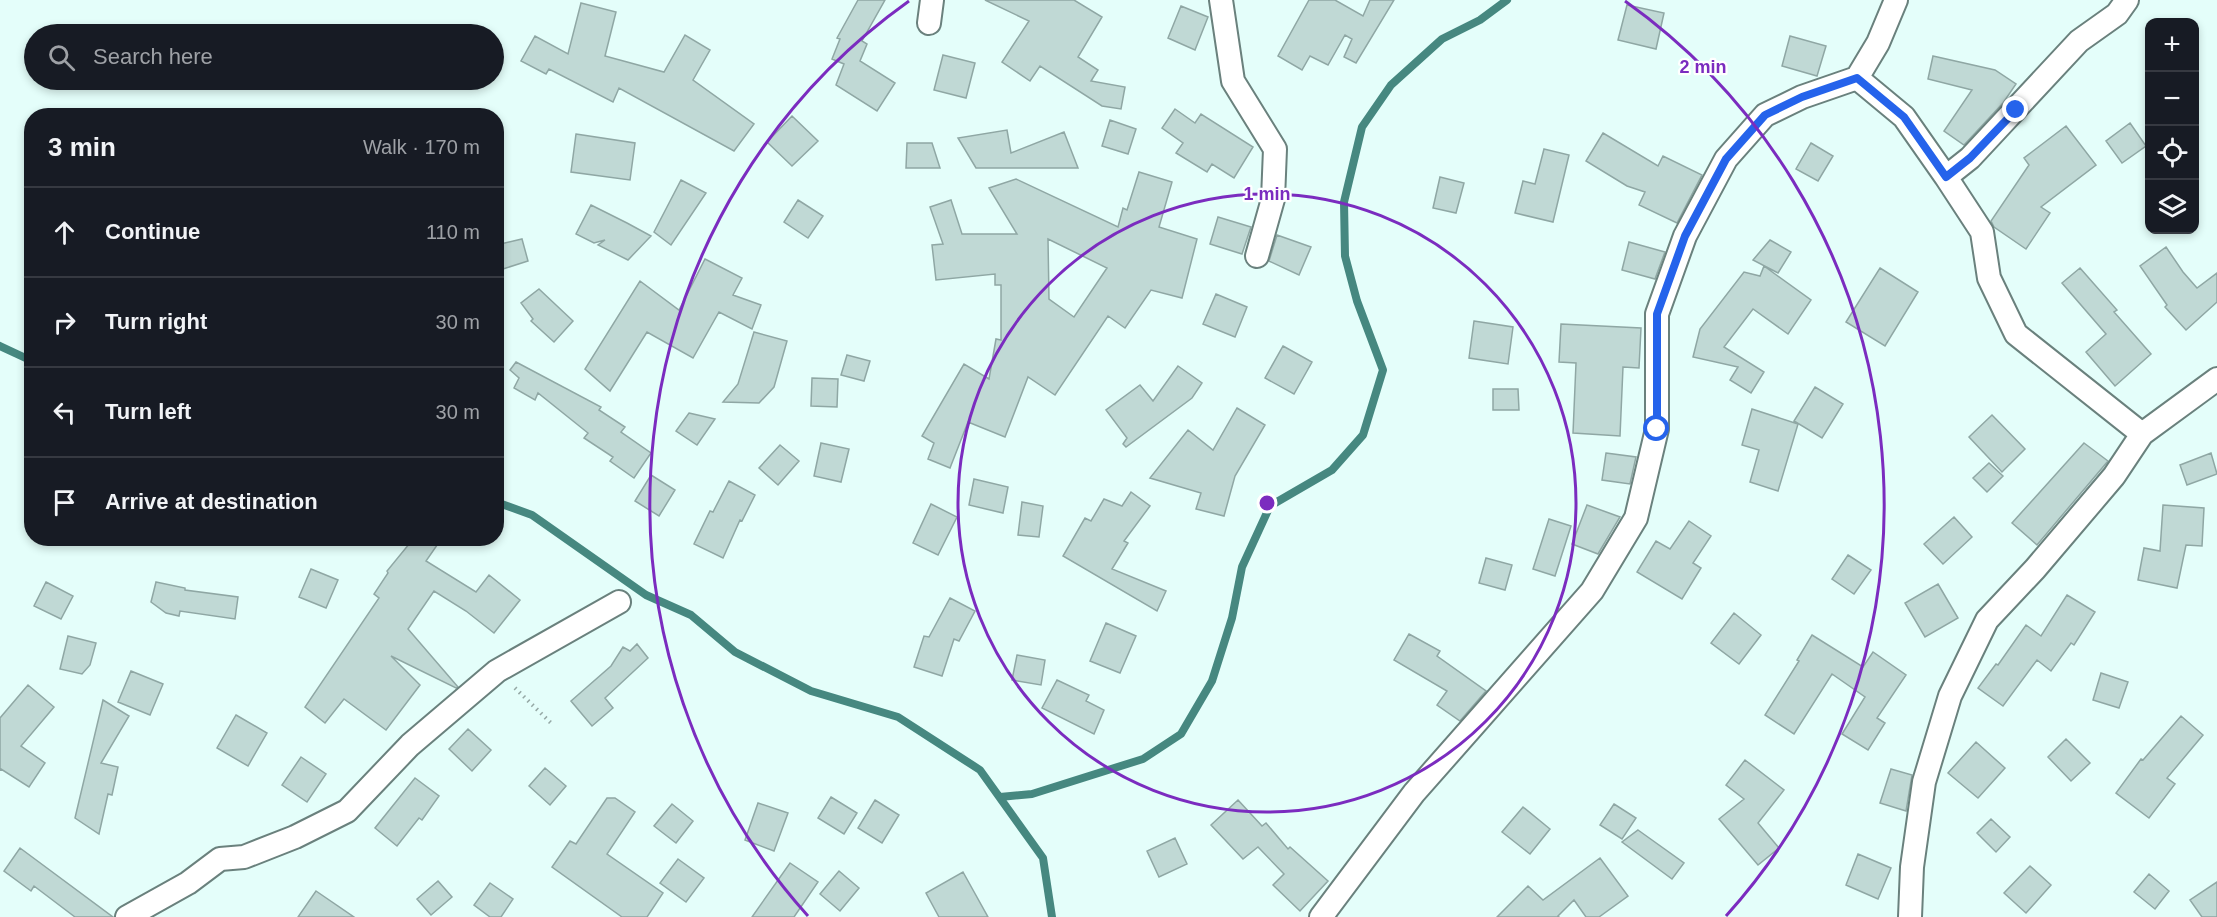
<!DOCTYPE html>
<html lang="en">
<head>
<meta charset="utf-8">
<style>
	:root { --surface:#171b24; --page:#242831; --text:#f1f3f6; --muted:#9ea1a6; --line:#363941 }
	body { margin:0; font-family:Helvetica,sans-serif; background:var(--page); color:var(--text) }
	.controls { position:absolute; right:18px; top:18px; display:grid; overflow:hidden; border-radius:12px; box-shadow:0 3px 9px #0003 }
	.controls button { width:54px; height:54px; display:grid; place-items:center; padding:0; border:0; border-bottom:2px solid var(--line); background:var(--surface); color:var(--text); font:30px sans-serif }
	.stop { position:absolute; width:18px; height:18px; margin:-14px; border:4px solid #2563eb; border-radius:50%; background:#fff }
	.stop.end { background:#2563eb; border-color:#fff; box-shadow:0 2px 6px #0008 }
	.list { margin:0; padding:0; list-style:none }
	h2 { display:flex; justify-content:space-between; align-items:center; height:78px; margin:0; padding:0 24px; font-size:26px }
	h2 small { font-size:20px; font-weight:400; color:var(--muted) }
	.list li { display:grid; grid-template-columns:39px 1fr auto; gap:18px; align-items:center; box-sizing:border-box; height:90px; padding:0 24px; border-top:2px solid var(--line) }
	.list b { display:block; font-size:22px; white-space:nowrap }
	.list em { font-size:20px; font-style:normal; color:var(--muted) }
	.icon { flex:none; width:33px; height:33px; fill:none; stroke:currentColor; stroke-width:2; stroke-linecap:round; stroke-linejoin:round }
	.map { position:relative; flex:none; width:2217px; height:917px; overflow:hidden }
	.search { position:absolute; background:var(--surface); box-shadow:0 3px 9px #0003; left:24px; top:24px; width:480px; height:66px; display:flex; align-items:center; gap:15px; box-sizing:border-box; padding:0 21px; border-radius:33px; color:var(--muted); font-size:22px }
	.panel { position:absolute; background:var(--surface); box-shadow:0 3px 9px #0003; left:24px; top:108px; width:480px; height:438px; border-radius:24px }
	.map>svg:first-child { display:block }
</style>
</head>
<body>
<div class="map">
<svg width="2217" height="917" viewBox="0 0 2217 917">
	<rect width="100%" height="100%" fill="#e4fefa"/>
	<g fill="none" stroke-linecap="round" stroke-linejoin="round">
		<path stroke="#468880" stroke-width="8" d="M0 346 32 361
			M496 502 532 515 646 595 691 615 735 652 811 691 898 717 980 770 1043 858 1052 917
			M1000 797 1032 794 1143 759 1181 734 1212 681 1232 618 1242 567 1270 506 1332 470 1363 435 1383 370 1357 301 1345 256 1344 202 1362 127 1391 85 1442 39 1480 20 1507 0"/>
	</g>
	<path fill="#c0d9d5" stroke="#8fa7a4" stroke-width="1.5" fill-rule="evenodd" d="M858 0H885L862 41 867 44 860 61 895 83 877 111 836 85 844 64 832 59 840 39 837 38Z
		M985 0H1074L1102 17 1078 57 1098 70 1091 81 1125 87 1121 109 1102 106 1040 66 1030 81 1002 62 1029 21Z
		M1309 0H1335L1363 16 1370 0H1394L1356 63 1344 57 1352 39 1345 35 1328 65 1310 56 1302 70 1278 56Z
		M581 3 616 12 605 56 664 72 685 35 710 50 693 80 754 124 734 151 619 88 613 102 549 69 546 74 521 61 535 36 568 54Z
		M1627 5 1664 13 1656 49 1618 40Z
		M1181 6 1208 17 1195 50 1168 38Z
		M1790 36 1826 46 1817 76 1782 66Z
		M943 55 975 63 966 98 934 90Z
		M1933 56 1995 70 2016 84 2003 103 1964 145 1944 131 1972 90 1928 79Z
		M1175 109 1195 123 1201 114 1253 147 1234 178 1212 164 1207 172 1176 153 1183 143 1162 128Z
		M792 116 818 141 792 166 767 142Z
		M1110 120 1136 129 1128 154 1102 146Z
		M2130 123 2146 146 2122 163 2106 141Z
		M2066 126 2096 165 2041 207 2050 213 2026 249 1994 227 1991 221 2029 165 2024 158Z
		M1007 130 1011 153 1064 132 1078 168H976L958 138Z
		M1603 133 1658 166 1663 156 1702 175 1677 223 1639 205 1645 192 1627 186 1586 161Z
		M576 134 635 143 630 180 571 172Z
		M907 143H932L940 168H906Z
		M1811 143 1833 156 1818 181 1796 169Z
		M1544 149 1569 155 1553 222 1515 213 1523 181 1535 184Z
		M1139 172 1172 182 1159 227 1197 239 1182 298 1151 290 1125 328 1108 316 1055 395 1028 377 1005 437 968 422 950 468 928 459 934 443 922 436 964 364 989 379 996 339 1001 340V285H995V274L936 280 932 245 943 244 930 207 951 200 962 234H1017L989 188 1016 179 1118 227 1123 208 1127 210ZM1048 239 1107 268 1074 317 1049 299Z
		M1440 177 1464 183 1456 213 1433 208Z
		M681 180 706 193 671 245 654 232Z
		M798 200 823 216 808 238 784 222Z
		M591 205 627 223 651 236 628 260 598 245 605 240 594 243 576 234Z
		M1218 217 1251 227 1242 254 1210 244Z
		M1277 235 1311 247 1299 275 1269 261Z
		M522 239 528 261 503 269 496 245Z
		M1770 240 1791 252 1778 273 1753 260Z
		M1629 242 1665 252 1655 279 1622 270Z
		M2166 247 2183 272 2197 288 2217 273V302L2186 330 2165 307 2167 305 2140 266Z
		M705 259 742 278 733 295 761 305 752 329 719 312 693 358 647 332 610 391 585 369 640 281 679 310Z
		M1764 266 1811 300 1788 334 1753 309 1724 347 1764 372 1751 393 1730 380 1738 367 1693 357 1700 329 1744 272 1760 276Z
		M1880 268 1918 292 1885 346 1846 322Z
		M2080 268 2117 310 2114 312 2151 354 2115 386 2086 352 2106 334 2062 283Z
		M539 289 573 321 554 342 531 321 533 319 521 303Z
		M1216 294 1247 307 1235 337 1203 324Z
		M1474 321 1513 327 1508 364 1469 358Z
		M1561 324 1641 328 1639 368 1623 367 1620 436 1573 433 1576 363 1559 362Z
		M754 332 787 341 774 387 759 403 723 402 738 384Z
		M1283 346 1312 362 1294 394 1265 378Z
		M847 355 870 361 864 381 841 375Z
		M516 362 601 407 599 410 625 427 621 432 651 453 634 478 610 461 613 457 584 438 588 433 538 393 535 400 514 388 519 378 510 370Z
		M1178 366 1202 383 1192 398 1126 447 1123 444 1127 438 1106 410 1140 385 1153 401Z
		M812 378 838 379 837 407 811 406Z
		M1815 387 1843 404 1822 438 1794 421Z
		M1493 389H1518L1519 410H1493Z
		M1237 408 1265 425 1235 476 1224 516 1196 509 1201 493 1150 478 1188 430 1213 450Z
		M1752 409 1798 424 1778 491 1750 482 1759 450 1742 445Z
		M689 413 715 419 697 445 676 431Z
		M1992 415 2025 449 2002 472 1969 437Z
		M821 443 849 449 841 482 814 476Z
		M2084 443 2108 461 2037 545 2012 523Z
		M780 445 799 461 778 485 759 468Z
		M1606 453 1636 457 1630 484 1602 480Z
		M2211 453 2217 474 2187 485 2180 465Z
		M1989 463 2003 476 1987 492 1973 478Z
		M651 475 675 490 659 516 635 501Z
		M974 479 1008 487 1003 513 969 505Z
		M729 481 755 495 742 521 740 520 723 558 694 544 710 511 713 512Z
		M1131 492 1150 506 1124 541 1128 543 1112 569 1166 591 1157 611 1063 556 1085 518 1091 521 1104 499 1122 506Z
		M1022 502 1043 506 1039 537 1018 535Z
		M931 504 957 517 938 555 913 543Z
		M1587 505 1620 517 1598 554 1572 544Z
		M2163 505 2204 508 2202 546 2186 545 2177 588 2138 580 2144 548 2160 551Z
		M1954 517 1972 537 1943 564 1924 544Z
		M1549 519 1571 526 1555 576 1533 569Z
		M1689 521 1711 536 1693 563 1701 568 1682 599 1637 572 1656 541 1670 549Z
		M414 538H442L426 561 476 592 489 575 520 600 494 633 466 611 434 591 408 629 458 687 456 688 391 656 420 685 386 730 344 699 325 723 305 707 379 598 374 594 388 573 387 571Z
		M1848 555 1871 570 1854 594 1832 579Z
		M1486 558 1512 565 1505 590 1479 583Z
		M311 569 338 580 326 608 299 597Z
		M46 582 73 596 61 619 34 606Z
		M156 582 185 588V590L238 597 235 619 180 611 179 616 166 613 151 602Z
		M1938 584 1958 618 1925 637 1905 603Z
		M2067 595 2095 612 2074 645 2071 643 2051 671 2037 660 2003 706 1978 688 1996 664 1998 665 2026 625 2041 636Z
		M950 598 975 611 959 641 954 639 942 676 914 667 924 636 929 637Z
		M1734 613 1761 635 1739 664 1711 643Z
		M1106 623 1136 636 1120 673 1090 661Z
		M1409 634 1440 651 1437 656 1486 691 1460 721 1437 705 1447 691 1394 660Z
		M1812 635 1863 667 1873 652 1906 675 1877 718 1885 723 1868 750 1842 734 1865 697 1832 674 1794 734 1765 715 1799 661 1797 660Z
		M68 636 96 643 90 665 82 674 60 669Z
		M637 644 648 658 605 698 613 708 592 726 571 701 611 666 623 647 630 651Z
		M1017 655 1045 660 1041 685 1012 680Z
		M131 671 163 684 150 715 118 702Z
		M2101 673 2128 682 2119 708 2093 700Z
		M1057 680 1089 695 1086 701 1104 710 1094 734 1042 708Z
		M28 685 54 707 21 746 45 763 29 787 1 769 0 770V718Z
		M103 700 129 716 101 763 118 767 112 795 108 794 99 834 75 818Z
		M236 715 267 733 248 766 217 748Z
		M2181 716 2203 735 2167 778 2175 784 2149 818 2116 793 2141 759 2143 760Z
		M468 729 491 750 472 771 449 749Z
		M2066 739 2090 763 2071 781 2048 757Z
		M1976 742 2005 768 1978 798 1948 773Z
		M301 757 326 774 307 802 282 785Z
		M1745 760 1784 790 1758 823 1779 848 1758 865 1719 819 1744 799 1726 785Z
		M545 768 566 786 550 805 529 786Z
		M1891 769 1912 775 1906 811 1880 803Z
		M415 778 439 796 422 820 419 818 397 846 375 828Z
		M831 797 857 813 844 834 818 818Z
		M607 798H615L635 812 607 854 663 893 647 917H622L552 867 570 841 576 844Z
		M875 800 899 815 882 843 858 828Z
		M1238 800 1262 826 1266 823 1288 849 1290 847 1328 881 1300 911 1273 885 1284 874 1258 847 1243 859 1211 825Z
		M758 803 788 813 774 851 745 840Z
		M672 804 693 821 676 843 654 826Z
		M1614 804 1636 818 1622 839 1600 825Z
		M1523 807 1550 829 1530 854 1502 832Z
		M1991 819 2010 837 1996 852 1977 833Z
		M1638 830 1684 863 1672 879 1622 842Z
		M1175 838 1187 864 1159 877 1147 851Z
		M20 848 113 917H75L34 886 31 891 4 871Z
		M1858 854 1891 868 1878 899 1846 885Z
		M1600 858 1628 896 1599 917H1586L1574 900 1558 916 1559 917H1497L1528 886 1543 900Z
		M678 859 704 878 686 902 660 883Z
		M790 863 818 882 794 917H752Z
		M2030 866 2051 885 2026 913 2004 893Z
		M839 871 859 888 840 911 820 894Z
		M963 872 988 917H939L926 893Z
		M2149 874 2169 891 2155 909 2134 892Z
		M438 881 452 897 431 915 417 899Z
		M2217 882V917H2202L2190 900Z
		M490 883 513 899 501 917H490L474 905Z
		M316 891 354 917H298Z"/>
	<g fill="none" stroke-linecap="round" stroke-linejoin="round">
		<g stroke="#6a817d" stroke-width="26">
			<path id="minor" d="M1221 0 1233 81 1275 149 1273 199 1257 256
				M929 23 932 0
				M1857 78 1904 117 1946 177 1982 232 1989 278 2016 334 2142 434 2114 476 2035 569 1987 620 1950 696 1924 782 1912 867 1910 917
				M1946 177 1970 158 2079 41 2117 14 2127 0
				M2142 434 2217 379
				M127 917 188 883 220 859 244 857 295 837 347 811 410 745 497 671 619 602
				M1321 917 1414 793 1592 591 1636 518 1657 429V314L1685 236 1726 159 1765 115 1802 97 1857 78 1878 43 1896 0"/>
		</g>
		<path stroke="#95a8a5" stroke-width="4" stroke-dasharray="1.5 4.5" stroke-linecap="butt" d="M515 688 553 725"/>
		<use href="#minor" stroke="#fff" stroke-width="22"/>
	</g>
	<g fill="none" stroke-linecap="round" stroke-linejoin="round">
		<path stroke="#2563eb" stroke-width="8" d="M1657 429V314L1685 236 1726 159 1765 115 1802 97 1857 78 1904 117 1946 177 1970 158 2016 110"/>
	</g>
	<g fill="none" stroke="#7b2cbf" stroke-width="3">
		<circle cx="1267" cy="503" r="309"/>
		<path d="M808 916A617 617 0 0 1 909 1M1625 1A617 617 0 0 1 1726 916"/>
	</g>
	<circle cx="1267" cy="503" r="9" fill="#7b2cbf" stroke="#fff" stroke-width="3"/>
	<g font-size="18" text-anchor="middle" font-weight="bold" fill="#7b2cbf" stroke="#fff" stroke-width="4.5" stroke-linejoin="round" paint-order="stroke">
		<text x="1703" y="73">2 min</text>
		<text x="1267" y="200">1 min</text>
	</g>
</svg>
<div class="controls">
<button>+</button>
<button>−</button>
<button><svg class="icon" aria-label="locate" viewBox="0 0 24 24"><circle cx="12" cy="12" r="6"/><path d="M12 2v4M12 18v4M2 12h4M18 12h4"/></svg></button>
<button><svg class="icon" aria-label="layers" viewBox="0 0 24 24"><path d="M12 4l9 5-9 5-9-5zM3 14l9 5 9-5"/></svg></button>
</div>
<div class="stop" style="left:1657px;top:429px"></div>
<div class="stop end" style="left:2016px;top:110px"></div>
<div class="search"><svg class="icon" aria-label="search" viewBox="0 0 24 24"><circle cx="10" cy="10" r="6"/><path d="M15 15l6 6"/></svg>Search here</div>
<section class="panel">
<h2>3 min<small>Walk · 170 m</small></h2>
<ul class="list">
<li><svg class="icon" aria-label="ahead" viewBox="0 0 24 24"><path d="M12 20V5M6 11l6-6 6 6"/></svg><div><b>Continue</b></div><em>110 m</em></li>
<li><svg class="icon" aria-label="right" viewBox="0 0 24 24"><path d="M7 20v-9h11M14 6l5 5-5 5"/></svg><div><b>Turn right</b></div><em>30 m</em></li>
<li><svg class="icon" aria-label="left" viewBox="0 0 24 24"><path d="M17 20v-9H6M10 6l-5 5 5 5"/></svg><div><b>Turn left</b></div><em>30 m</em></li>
<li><svg class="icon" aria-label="arrive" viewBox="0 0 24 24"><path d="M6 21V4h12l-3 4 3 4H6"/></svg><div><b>Arrive at destination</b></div></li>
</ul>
</section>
</div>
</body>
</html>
